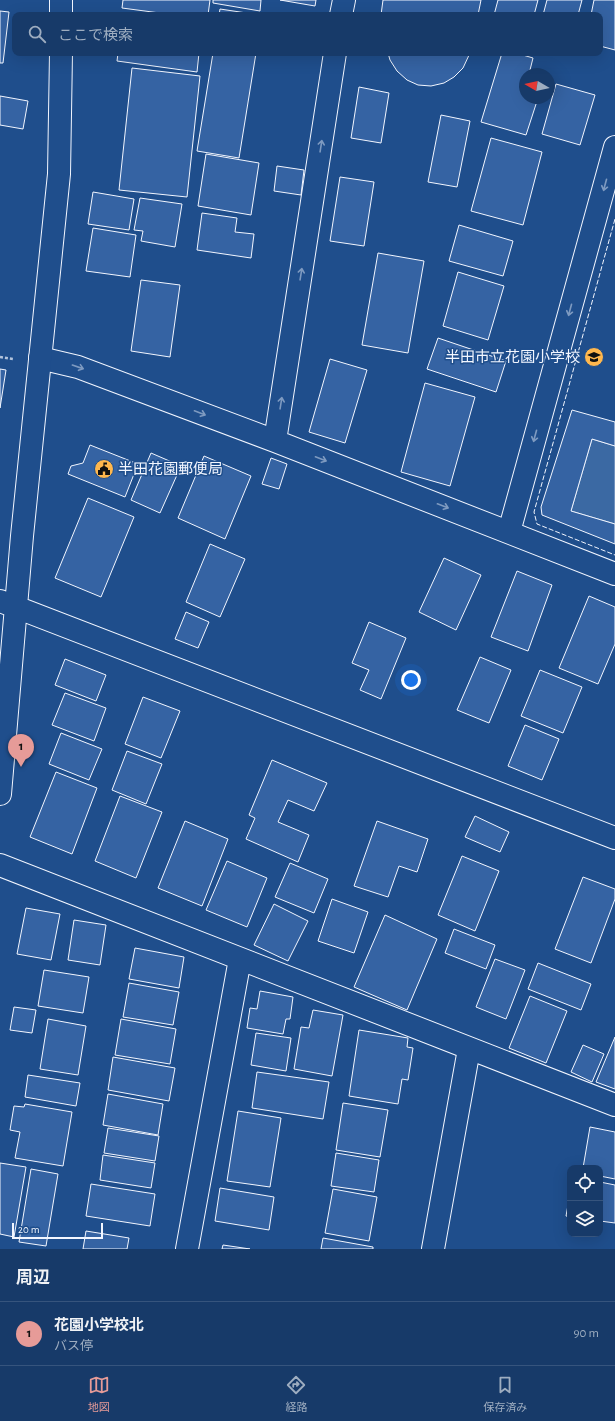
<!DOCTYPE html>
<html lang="ja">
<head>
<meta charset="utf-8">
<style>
	:root { --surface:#173a69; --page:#20416f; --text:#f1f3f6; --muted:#9eadc0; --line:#36547d; --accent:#e69b98 }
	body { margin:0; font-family:"Alegreya Sans","Noto Sans JP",sans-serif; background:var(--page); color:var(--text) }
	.controls { position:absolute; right:12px; bottom:12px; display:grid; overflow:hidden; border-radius:8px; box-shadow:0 4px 16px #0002 }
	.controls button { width:36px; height:36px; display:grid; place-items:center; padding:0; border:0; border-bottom:1px solid var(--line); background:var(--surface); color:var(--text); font:20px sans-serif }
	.compass { position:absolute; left:519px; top:68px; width:36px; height:36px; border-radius:50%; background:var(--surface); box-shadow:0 4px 16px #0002; rotate:279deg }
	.scale { position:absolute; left:12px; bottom:10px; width:91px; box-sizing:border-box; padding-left:4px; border:2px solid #f2f6ff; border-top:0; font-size:11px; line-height:14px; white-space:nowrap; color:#f2f6ff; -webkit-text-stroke:3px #1f4e8c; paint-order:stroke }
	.you { position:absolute; left:411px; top:680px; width:14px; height:14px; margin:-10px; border:3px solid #fff; border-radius:50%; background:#1a73e8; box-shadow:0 0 0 6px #1a73e833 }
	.badge { display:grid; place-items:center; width:26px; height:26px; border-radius:50%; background:var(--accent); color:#111; font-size:13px; font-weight:700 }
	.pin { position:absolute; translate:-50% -33px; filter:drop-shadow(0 1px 2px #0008) }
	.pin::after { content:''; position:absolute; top:21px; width:14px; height:12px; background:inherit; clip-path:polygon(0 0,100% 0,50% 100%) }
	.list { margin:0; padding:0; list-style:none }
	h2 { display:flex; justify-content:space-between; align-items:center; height:52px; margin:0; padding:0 16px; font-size:17px }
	h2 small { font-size:13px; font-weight:400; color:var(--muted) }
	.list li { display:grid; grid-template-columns:26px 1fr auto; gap:12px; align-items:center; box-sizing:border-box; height:64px; padding:0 16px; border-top:1px solid var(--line) }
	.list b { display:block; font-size:15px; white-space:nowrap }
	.list p { margin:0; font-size:13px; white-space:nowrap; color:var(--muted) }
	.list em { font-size:13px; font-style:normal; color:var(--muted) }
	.icon { flex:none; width:22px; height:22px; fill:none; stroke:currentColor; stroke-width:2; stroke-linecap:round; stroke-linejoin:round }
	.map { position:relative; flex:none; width:615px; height:1249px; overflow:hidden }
	.search { position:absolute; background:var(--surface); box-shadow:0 4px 16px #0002; left:12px; right:12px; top:12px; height:44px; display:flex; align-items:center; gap:10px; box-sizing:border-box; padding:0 14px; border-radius:8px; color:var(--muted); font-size:15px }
	.sheet { height:116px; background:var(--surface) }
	nav { display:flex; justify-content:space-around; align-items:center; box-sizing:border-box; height:56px; border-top:1px solid var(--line); background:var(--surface); font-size:11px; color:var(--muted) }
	nav a { display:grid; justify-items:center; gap:2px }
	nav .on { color:var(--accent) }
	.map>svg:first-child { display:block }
</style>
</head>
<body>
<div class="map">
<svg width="615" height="1249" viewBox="0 0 615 1249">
	<rect width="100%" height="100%" fill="#1f4e8c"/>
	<path fill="#3b69a3" stroke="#a8bbd7" d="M592 439 615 446V524L571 511Z"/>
	<path fill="#3563a3" stroke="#f2f6ff" d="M123 0H210L208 15H175L122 8Z
		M213 0H261L260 11 213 3Z
		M280 0H316L315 6Z
		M383 0H481L478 15H381Z
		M498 0H538L534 15H494Z
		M547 0H582L578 15H543Z
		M594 0H615V50L600 46V15H591Z
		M220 9 260 15H219Z
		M0 11 9 12 3 63H0Z
		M118 53H199L197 72 117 61Z
		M213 53H256L239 158 197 151Z
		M388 53H470L463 68 454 77 444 83 431 86 418 85 407 80 397 71 390 60Z
		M502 53H516L533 58 529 74H525V98H538L526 135 481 122Z
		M132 68 200 76 187 197 119 190Z
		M556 84 595 95 580 145 542 134Z
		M359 87 389 93 381 143 351 138Z
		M0 96 28 101 23 129 0 125Z
		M441 115 470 121 457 187 428 182Z
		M491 138 542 152 523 225 471 211Z
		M206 154 259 163 251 215 198 206Z
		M277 166 304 170 301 195 274 191Z
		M340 177 374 182 364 246 330 241Z
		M93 192 134 199 129 230 88 224Z
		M140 198 182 204 175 247 141 241 143 231 134 230Z
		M202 213 237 218 235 232 254 234 251 258 197 250Z
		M459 225 513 241 503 276 449 261Z
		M93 228 136 235 130 277 86 271Z
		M378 253 424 261 408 353 362 345Z
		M458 272 504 286 488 340 443 326Z
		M141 280 180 285 170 357 131 351Z
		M438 338 506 361 496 392 427 369Z
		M330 359 367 370 345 443 309 432Z
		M0 369 6 370 0 408Z
		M425 383 475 397 450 486 401 472Z
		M572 410 615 422V446L592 439 571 511 615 524V544L542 515 541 507Z
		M90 445 138 464 125 497 68 474 71 466 83 463Z
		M151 453 181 466 160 513 131 500Z
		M204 456 251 476 225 539 178 518Z
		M271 458 287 464 279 489 262 484Z
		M88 498 134 517 101 597 55 578Z
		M210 544 245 559 220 617 186 602Z
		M444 558 481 575 456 630 419 612Z
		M517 571 552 585 528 651 491 637Z
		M589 596 615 607V644L598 684 559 668Z
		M186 612 209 622 198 648 175 639Z
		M369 622 406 638 381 699 360 690 369 670 352 663Z
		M480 657 511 670 489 723 457 710Z
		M65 659 106 675 96 701 55 685Z
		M540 670 582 687 563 733 521 716Z
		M65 693 106 708 94 741 52 725Z
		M143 697 180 711 161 758 125 744Z
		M525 725 559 739 542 780 508 766Z
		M61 733 102 749 89 780 49 764Z
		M127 751 162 764 146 804 112 790Z
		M272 760 327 783 314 811 288 800 278 822 309 835 298 862 246 839 255 818 249 815Z
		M56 772 97 788 72 854 30 837Z
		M120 796 162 812 136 878 95 861Z
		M475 816 509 832 500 852 465 837Z
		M185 821 228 839 202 906 158 888Z
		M377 821 428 839 417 872 399 866 388 897 354 886Z
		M462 856 499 871 475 931 438 915Z
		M227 861 267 878 247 927 206 910Z
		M290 863 328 879 314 913 275 897Z
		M583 877 615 889V899L591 963 555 949Z
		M332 899 368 912 354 953 318 941Z
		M274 904 308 921 288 961 254 945Z
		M26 908 60 914 51 960 17 954Z
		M385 915 437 939 407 1010 354 987Z
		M74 920 106 925 100 965 68 960Z
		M454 929 495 945 486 969 445 953Z
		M135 948 184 957 179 988 129 979Z
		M495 959 525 970 506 1019 476 1007Z
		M538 963 591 984 581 1010 528 989Z
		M44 970 89 977 83 1013 38 1006Z
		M129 983 179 992 173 1025 123 1017Z
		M260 991 293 997 290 1019H286L283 1034 247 1028 250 1008 257 1009Z
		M530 996 567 1011 546 1063 509 1048Z
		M14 1007 36 1010 32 1033 10 1030Z
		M313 1010 343 1015 332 1076 294 1069 301 1027 309 1028Z
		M48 1019 86 1026 78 1075 40 1069Z
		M121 1019 176 1029 170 1064 115 1055Z
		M359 1030 408 1038 407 1047 413 1048 408 1080 402 1079 398 1104 349 1096Z
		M256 1033 291 1038 286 1071 251 1065Z
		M615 1037V1089L596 1082Z
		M583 1045 604 1054 592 1082 571 1072Z
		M113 1057 175 1068 169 1101 108 1090Z
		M257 1072 329 1082 323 1119 252 1108Z
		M28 1075 80 1083 76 1106 25 1097Z
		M108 1094 163 1104 158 1135 103 1125Z
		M343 1103 388 1110 380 1157 336 1150Z
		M25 1104 72 1112 63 1166 15 1158 20 1132 10 1130 14 1106 24 1107Z
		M238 1111 281 1118 270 1187 227 1181Z
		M590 1127 615 1132V1179L600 1176V1168H583Z
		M108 1128 159 1136 155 1161 104 1153Z
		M336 1153 379 1160 374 1192 331 1186Z
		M103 1155 155 1163 151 1188 100 1180Z
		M0 1163 26 1167 14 1237 0 1234Z
		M31 1169 58 1174 46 1246 19 1242Z
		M600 1182 615 1185V1223L600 1221Z
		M91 1184 155 1194 150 1226 86 1216Z
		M220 1188 274 1197 269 1230 215 1221Z
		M333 1189 377 1197 369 1241 325 1233Z
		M570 1194V1217L566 1216Z
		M86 1231 129 1238 127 1249H83Z
		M323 1238 373 1247V1249H321Z
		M223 1245 250 1249H222Z"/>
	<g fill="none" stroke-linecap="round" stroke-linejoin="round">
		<g stroke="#f2f6ff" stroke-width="24">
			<path id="minor" d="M341 15 344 0
				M40 358 78 367 275 441 615 574
				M275 441 335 53
				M509 532 615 147
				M0 865 615 1105
				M187 1249 240 959
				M433 1249 469 1049"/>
		</g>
		<g stroke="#f2f6ff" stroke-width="24">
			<path id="tertiary" d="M61 15V0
				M0 601 615 838
				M0 794 22 536 59 174 61 53"/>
		</g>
		<path stroke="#b3c4dc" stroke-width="2.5" stroke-dasharray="3 2" stroke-linecap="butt" d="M0 357 13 359"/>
		<use href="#minor" stroke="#1f4e8c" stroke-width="22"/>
		<use href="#tertiary" stroke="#1f4e8c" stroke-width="22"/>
		<path stroke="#f2f6ff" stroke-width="1" stroke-dasharray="5 2" stroke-linecap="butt" d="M615 219 534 512 537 524 615 555"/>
	</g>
	<defs><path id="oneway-shaft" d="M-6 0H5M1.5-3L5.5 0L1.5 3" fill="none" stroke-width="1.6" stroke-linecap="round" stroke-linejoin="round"/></defs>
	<g stroke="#7e9ac0">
		<use href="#oneway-shaft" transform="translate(321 146) rotate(-81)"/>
		<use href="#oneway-shaft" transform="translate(605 185) rotate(105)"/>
		<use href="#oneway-shaft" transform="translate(301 274) rotate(-81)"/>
		<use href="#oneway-shaft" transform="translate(570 310) rotate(105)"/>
		<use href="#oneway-shaft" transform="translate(78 367) rotate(19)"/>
		<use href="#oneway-shaft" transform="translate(281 403) rotate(-81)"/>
		<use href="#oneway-shaft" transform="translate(200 413) rotate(21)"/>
		<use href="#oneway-shaft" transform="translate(535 436) rotate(105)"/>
		<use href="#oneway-shaft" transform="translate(321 459) rotate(21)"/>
		<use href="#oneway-shaft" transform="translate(443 506) rotate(21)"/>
	</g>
	<defs>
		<g id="school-disc" transform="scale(1)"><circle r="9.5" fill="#ffb74d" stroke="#1f4e8c"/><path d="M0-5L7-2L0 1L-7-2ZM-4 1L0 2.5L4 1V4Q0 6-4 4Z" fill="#111"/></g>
		<g id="civic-disc" transform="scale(1)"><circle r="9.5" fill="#ffb74d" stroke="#1f4e8c"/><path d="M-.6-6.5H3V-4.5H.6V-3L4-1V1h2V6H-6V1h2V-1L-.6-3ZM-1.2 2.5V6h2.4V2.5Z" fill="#111"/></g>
	</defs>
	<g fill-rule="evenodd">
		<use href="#school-disc" x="594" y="357"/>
		<use href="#civic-disc" x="104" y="469"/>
	</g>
	<g text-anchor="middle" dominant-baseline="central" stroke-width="3" stroke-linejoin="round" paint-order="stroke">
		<g font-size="15" fill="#f2f6ff" stroke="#1f4e8c" text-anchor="end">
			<text x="580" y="357">半田市立花園小学校</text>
			<text x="118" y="469" text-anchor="start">半田花園郵便局</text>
		</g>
	</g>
</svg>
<div class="controls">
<button><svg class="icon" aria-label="locate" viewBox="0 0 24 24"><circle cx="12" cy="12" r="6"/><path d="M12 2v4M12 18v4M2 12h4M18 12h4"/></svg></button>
<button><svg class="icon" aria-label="layers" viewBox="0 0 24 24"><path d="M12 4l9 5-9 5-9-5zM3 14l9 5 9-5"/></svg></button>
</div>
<svg class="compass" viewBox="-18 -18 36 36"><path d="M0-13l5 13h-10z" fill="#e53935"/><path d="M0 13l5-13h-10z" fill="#9eadc0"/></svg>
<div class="scale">20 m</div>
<div class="you"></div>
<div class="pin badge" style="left:21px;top:767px">1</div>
<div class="search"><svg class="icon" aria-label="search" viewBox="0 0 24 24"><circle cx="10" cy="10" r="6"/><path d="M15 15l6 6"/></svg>ここで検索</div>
</div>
<section class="sheet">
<h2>周辺<small></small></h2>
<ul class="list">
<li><span class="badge">1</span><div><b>花園小学校北</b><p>バス停</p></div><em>90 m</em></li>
</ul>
</section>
<nav>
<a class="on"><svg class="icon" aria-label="map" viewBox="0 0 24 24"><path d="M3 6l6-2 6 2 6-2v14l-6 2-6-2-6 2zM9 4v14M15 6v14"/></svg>地図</a>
<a><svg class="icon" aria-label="directions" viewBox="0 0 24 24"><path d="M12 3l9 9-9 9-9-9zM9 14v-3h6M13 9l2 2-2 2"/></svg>経路</a>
<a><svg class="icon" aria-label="saved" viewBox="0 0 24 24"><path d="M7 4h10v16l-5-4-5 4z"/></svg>保存済み</a>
</nav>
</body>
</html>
